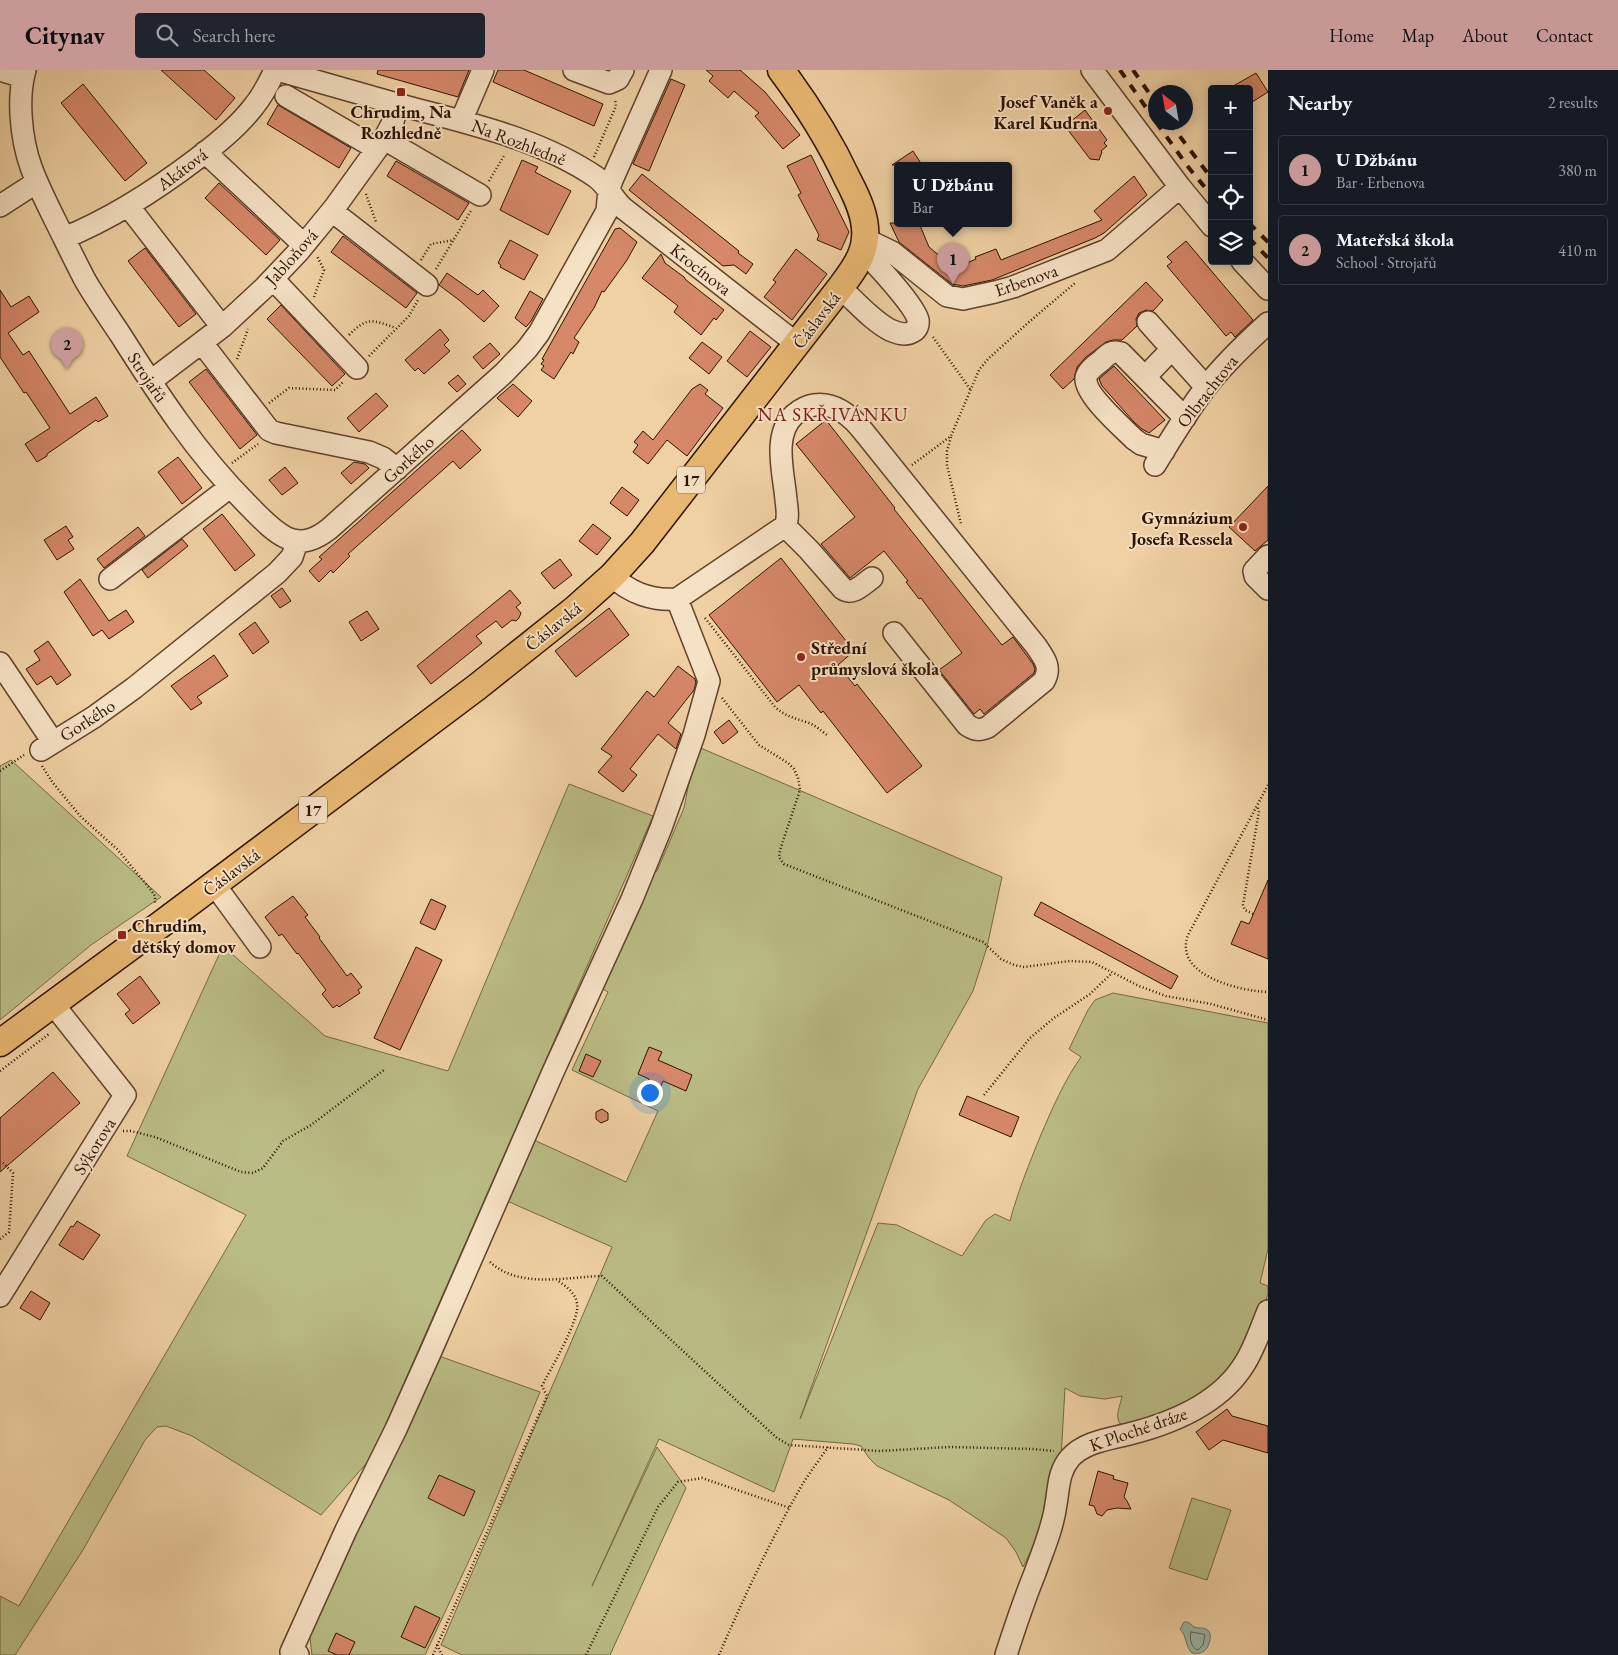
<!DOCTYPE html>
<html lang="en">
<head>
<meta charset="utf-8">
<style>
	:root { --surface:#171b24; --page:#20242c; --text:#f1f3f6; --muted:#9ea1a6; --line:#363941; --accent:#c59692 }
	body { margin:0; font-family:"EB Garamond",serif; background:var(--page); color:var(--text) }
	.controls { position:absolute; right:15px; top:15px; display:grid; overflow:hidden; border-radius:5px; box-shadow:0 2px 12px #0003 }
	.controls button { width:45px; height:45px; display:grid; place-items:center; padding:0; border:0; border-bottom:1px solid var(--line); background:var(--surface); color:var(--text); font:25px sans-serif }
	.compass { position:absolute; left:1148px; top:15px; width:45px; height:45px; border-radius:50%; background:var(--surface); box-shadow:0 2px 12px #0003; rotate:329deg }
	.you { position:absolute; left:649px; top:1022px; width:18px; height:18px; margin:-12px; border:4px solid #fff; border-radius:50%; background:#1a73e8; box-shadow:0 0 0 8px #1a73e833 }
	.badge { display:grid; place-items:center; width:32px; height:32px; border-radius:50%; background:var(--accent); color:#111; font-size:16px; font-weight:700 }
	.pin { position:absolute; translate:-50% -41px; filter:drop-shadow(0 1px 2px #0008) }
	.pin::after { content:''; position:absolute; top:26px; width:18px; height:15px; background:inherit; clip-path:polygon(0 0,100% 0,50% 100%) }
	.popup { position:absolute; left:894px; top:92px; width:118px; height:65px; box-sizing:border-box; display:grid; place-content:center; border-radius:5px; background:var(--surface); filter:drop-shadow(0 1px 4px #0005); font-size:16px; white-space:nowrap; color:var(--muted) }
	.popup b { font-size:19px; color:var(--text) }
	.popup::after { content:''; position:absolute; left:50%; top:100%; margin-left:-10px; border:10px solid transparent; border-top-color:var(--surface) }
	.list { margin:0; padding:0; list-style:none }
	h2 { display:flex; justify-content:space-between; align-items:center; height:65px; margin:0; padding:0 20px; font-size:21px }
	h2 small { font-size:16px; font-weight:400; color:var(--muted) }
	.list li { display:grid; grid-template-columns:32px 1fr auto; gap:15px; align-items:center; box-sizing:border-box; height:70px; margin:0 10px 10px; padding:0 10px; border:1px solid var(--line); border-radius:5px }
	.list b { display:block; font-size:19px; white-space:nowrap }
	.list p { margin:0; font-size:16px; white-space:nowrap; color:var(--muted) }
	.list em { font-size:16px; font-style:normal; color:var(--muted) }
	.icon { flex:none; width:28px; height:28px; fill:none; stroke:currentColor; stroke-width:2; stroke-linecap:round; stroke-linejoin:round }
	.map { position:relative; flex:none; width:1268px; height:1585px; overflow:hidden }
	header { display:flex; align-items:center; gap:30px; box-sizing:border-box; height:70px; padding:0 25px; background:var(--accent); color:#111 }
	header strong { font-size:24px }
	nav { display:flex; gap:28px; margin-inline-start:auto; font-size:18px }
	.search { width:350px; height:45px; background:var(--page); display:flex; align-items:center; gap:12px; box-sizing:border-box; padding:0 18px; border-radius:5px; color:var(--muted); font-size:19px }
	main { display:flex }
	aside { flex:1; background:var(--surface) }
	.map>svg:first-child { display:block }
</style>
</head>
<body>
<header>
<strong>Citynav</strong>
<div class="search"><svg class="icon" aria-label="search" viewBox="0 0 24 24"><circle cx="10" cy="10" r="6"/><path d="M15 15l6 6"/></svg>Search here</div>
<nav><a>Home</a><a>Map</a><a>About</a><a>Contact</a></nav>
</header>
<main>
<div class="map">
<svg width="1268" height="1585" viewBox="0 0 1268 1585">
	<rect width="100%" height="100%" fill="#f0d1a4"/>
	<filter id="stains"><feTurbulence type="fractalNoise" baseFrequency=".004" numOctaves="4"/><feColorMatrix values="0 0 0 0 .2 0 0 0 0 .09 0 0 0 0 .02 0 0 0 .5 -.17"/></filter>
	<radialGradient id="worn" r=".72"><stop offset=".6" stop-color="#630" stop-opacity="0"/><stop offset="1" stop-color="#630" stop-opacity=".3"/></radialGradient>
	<path fill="#babc85" stroke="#746744" d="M696 676 1002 807 987 877 973 921 918 1019 800 1349 878 1153 897 1155 962 1186 986 1150 995 1144 1010 1151C1018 1121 1029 1094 1040 1067 1052 1039 1064 1011 1081 987L1069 979 1088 940 1095 930 1113 923 1268 953V1179L1260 1213 1268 1216V1224L1259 1252 1216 1319 1127 1360C1112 1350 1119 1341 1122 1326L1105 1329 1080 1326 1065 1318 1061 1388 1036 1471 1023 1497 1016 1482 1006 1468 949 1430 877 1396 869 1388 861 1376 853 1374 793 1369 774 1422 659 1369 592 1516 657 1377 686 1418 610 1585H462L441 1575 612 1177 507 1131 534 1070 626 1112 658 1041 572 1000 608 922 600 917 649 805 657 801 684 738Z
		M11 690 161 827 91 875 0 950V696Z
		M569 714 653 746 371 1388 321 1445 192 1366 166 1356 157 1357 145 1370 83 1480 15 1585H0V1526L19 1536 246 1145 127 1086 223 876 325 966 448 1001Z
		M439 1286 540 1322 485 1456 425 1585H312L309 1559Z
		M1192 1428 1231 1440 1207 1510 1169 1498Z"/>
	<path fill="#9ab7a8" stroke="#6e7566" d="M1184 1552H1187C1190 1553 1192 1555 1194 1557 1198 1559 1203 1557 1206 1559 1213 1562 1210 1573 1207 1578 1203 1583 1199 1584 1192 1583 1185 1576 1187 1566 1180 1559Z"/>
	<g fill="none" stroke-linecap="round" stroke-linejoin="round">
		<path stroke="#646455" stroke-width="1" d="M1191 1562 1203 1564 1205 1565 1203 1575 1198 1580C1191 1578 1189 1568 1191 1562Z"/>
	</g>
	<path fill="#d68869" stroke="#2d1202" d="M161 0H204L235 28 216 50Z
		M378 0H469L458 27 377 4Z
		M498 0H524L603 34 594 56 493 12Z
		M706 0H740L765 22 800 65 783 79 755 46 759 43 734 21 728 28 709 11 713 6Z
		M1256 3 1268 22 1249 34V19H1228Z
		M671 9 685 15 649 101 633 94Z
		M83 14 147 93 125 111 61 33Z
		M278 35 351 78 339 98 267 54Z
		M1085 40 1107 70 1104 73 1107 76 1101 81 1102 82 1099 90 1090 89 1065 56Z
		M913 81 922 95H892Z
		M811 85 849 162 841 180 817 170 819 165 798 125 801 123 787 96Z
		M522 90 538 97 535 102 571 121 548 165 500 140Z
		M396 91 469 133 458 150 387 106Z
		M642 104 739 181 738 183 753 194 746 204 734 195 723 196 629 120Z
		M1134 106 1147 125 1104 163 1095 168 992 210 963 216 952 214 899 172 890 153H919L929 177 942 188 943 186 957 197 976 189 975 187 996 179 1001 190 1102 150 1094 141Z
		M219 113 280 170 266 185 205 128Z
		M620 158 637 172 627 190 604 222 602 221 594 238 574 268 579 272 573 284 571 282 554 309 541 300 544 296 541 294 544 290 542 289 615 159Z
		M343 166 417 223 406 238 331 182Z
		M510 170 538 185 524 210 500 197 501 195 498 193Z
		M1186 171 1253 250 1235 267 1231 262 1226 266 1167 196 1172 192 1167 187Z
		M145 178 196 244 179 257 128 191Z
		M796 179 827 204 792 250 764 227 776 212 773 210Z
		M661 184 665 193 684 207 686 210 724 240 716 250 714 248 701 265 674 242 678 236 642 208Z
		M447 203 478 225 483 220 499 236 484 252 459 230 439 215Z
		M1146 212 1163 230 1153 241 1146 240 1139 243 1136 249 1137 256 1122 270H1113L1106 272 1086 287 1077 297 1074 309 1063 319 1050 305Z
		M0 220 11 237 29 226 39 242 8 263 23 285 29 281 70 344 96 327 108 346 98 352 96 350 47 384V386L37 392 25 374 50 358 26 322 24 323 0 287Z
		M530 221 543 229 531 251 526 257 515 248Z
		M281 235 345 304 332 316 267 249Z
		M440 259 449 270 444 275 450 281 424 304 418 298 415 301 405 290Z
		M750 261 771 277 747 307 727 291Z
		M702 272 722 287 709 304 689 288Z
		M490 273 500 284 483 299 473 287Z
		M1114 296 1165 350 1149 363 1142 359 1134 352 1102 316 1099 309Z
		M206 299 257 365 240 379 189 312Z
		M458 305 466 314 457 322 448 313Z
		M513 314 532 331 518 347 497 328Z
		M700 314 708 320 705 324 723 338 687 386 667 370 648 394 633 382 638 375 634 372 643 361 653 370 692 319Z
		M376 323 388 336 359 362 347 348Z
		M826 350 895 438 894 439 1002 575 1013 567 1033 594 1035 599 1034 603 984 644 980 639 974 644 939 600 962 583 921 528 919 529 906 512 908 511 884 481 850 508 821 474 855 447 796 374Z
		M462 360 481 380 460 399 453 391 348 484 350 486 333 503 331 500 319 512 309 501 322 489 319 487Z
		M178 387 202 418 182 434 158 402Z
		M354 392 365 394 369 398 351 414 341 403Z
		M285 397 298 413 282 425 269 410Z
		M1268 416V470L1255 481 1229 457Z
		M622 417 639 430 627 446 610 433Z
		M222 444 255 485 235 501 203 459Z
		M593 454 611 468 597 485 579 471Z
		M66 456 73 467 68 470 74 479 57 490 44 470Z
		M138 457 145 466 104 498 97 489Z
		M182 469 188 476 148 508 142 500Z
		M781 488 854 581 838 595 855 616 857 614 922 696 887 723 823 641 821 643 799 615 777 632 709 545Z
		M560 489 572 505 554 519 541 503Z
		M80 509 109 551 126 540 134 552 109 569 102 560 93 566 64 522Z
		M282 518 291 531 280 538 271 526Z
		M510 520 521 533 516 537 521 543 519 548 516 551 512 550 502 558 496 551 476 566 482 573 431 614 417 596Z
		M609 538 629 565 576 607 555 581Z
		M367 541 379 559 361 571 349 552Z
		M255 552 269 572 253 584 239 564Z
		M48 571 71 605 57 615 51 606 37 615 26 599 40 590 34 581Z
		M214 585 228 606 197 627 202 633 191 640 171 616Z
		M678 596 695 609 696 612 694 620 668 653 681 664 676 679 658 664 630 699 637 705 623 722 598 702 612 686 601 679 647 621 654 627Z
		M729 650 738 662 723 674 714 662Z
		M1268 810V889L1231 874 1241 851 1249 854Z
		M293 826 308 845 305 847 320 867 319 868 347 906 351 903 362 917 358 920 360 923 339 937 337 935 333 938 322 924 326 920 298 883 297 884 282 864 279 866 265 847 272 841Z
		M431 829 446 836 435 860 420 853Z
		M1041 832 1178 906 1171 919 1034 845Z
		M416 877 442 890 400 980 374 968Z
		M140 906 160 933 133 954 125 944 130 940 117 924Z
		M649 977 662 982 658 990 692 1005 686 1021 663 1011 659 1021 646 1015 649 1009 638 1004Z
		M586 984 601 991 593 1007 579 1001Z
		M53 1002 80 1033 0 1102V1048Z
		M967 1026 1019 1047 1011 1067 959 1045Z
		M602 1039 608 1043V1050L601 1053 596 1049V1042Z
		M77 1151 100 1165 83 1190 59 1175 71 1156 73 1157Z
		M31 1221 50 1233 40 1250 20 1238Z
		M1227 1339 1232 1346 1268 1356V1383L1223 1370 1209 1380 1196 1362Z
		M1098 1401 1114 1406 1113 1409 1128 1413 1124 1427 1127 1431 1131 1439 1117 1438 1107 1440 1102 1446 1097 1444 1094 1436 1089 1435Z
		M439 1405 475 1421 464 1446 428 1428Z
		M415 1536 440 1548 425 1578 401 1567Z
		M336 1563 355 1572 349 1585H337L328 1581Z"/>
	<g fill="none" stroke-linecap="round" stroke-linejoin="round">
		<g stroke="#5e422a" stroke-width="24">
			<path id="minor" d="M0 0 23 7
				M25 0C17 28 21 69 31 97 38 116 47 134 56 152 66 172 75 191 85 210 96 229 108 246 120 264 158 324 197 384 247 434 259 446 272 461 287 468 303 475 316 469 329 459L504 303 527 279 539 263 607 141 609 119 612 110 661 0
				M277 0C317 11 357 23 397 34 465 53 537 67 596 107 608 116 613 129 623 138L797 274
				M574 0 609 13 618 9 623 0
				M1092 0 1180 117 1212 156
				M286 26 377 79
				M461 51 483 0
				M384 69 480 125
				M205 82 304 175
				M0 136 37 112
				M129 137 222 257
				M332 141 427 215
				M64 168C113 148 156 120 198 88 218 73 239 56 254 36 263 25 269 13 275 0
				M865 169 892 182 947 226 963 229 995 222 1013 217 1107 180 1180 117
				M1242 191 1268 219
				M273 209 357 298
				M840 218C856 231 871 250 890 260 897 263 905 266 912 262 917 260 919 255 918 250 915 236 874 191 862 181
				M1148 252 1172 279
				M202 273 269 360 276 363 369 382 383 388 397 399
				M1145 307 1172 279 1206 317
				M151 311 222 257 264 218 299 181 335 137 384 69 393 52 397 34
				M1164 381 1141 374 1134 369C1122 357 1084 324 1086 308 1087 301 1096 295 1101 291 1108 284 1112 280 1121 283L1185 348
				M1155 395C1171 369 1187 342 1206 317 1224 294 1246 273 1268 253
				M785 456 809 480 843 519C853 526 863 514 872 508
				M1268 486 1254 501 1255 506 1268 519
				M110 509 230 417
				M677 529 785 456C789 448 787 439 786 430 784 404 772 365 794 345 800 340 807 336 814 335 835 332 851 346 863 361L1036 576C1044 588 1052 597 1044 611L988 657C979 661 975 660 967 655L894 563
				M0 593 53 672
				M41 680 94 647 134 618 277 503 292 487 297 472
				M214 814 260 877
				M0 1226 125 1025 53 934
				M298 1585 291 1582 346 1460 396 1359 431 1281 553 1002 632 829 661 758 694 665 709 611 677 529C653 531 630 523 612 506
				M1006 1585C1015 1557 1024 1530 1035 1503 1043 1480 1053 1458 1056 1434 1059 1418 1058 1402 1070 1388 1084 1372 1109 1369 1129 1364 1173 1353 1221 1333 1245 1293 1255 1277 1261 1258 1268 1241"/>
		</g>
		<g stroke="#2d1202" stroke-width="29">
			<path id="major" d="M0 973 160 855 477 617 575 539 612 506 642 473 840 218C851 203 864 187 865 168 867 148 857 127 848 110 829 69 808 36 781 0"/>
		</g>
		<path stroke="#2d1202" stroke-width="2.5" stroke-dasharray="1 2.5" stroke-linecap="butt" d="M594 87 616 36 615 29
			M489 111 505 84
			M366 124 376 152
			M421 190 431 174 454 170
			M436 199 472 139
			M314 227 324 200 317 186
			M349 265C368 246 372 250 396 258
			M933 267 970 319
			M369 286 409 246 418 230
			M237 289 248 259
			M269 333 289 318 335 320 344 311
			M951 367 947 381V395L961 454
			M232 393 258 374
			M912 395 951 366 979 300 988 289 1029 252 1075 213
			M705 548 775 637C785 646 794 648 806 652 814 654 820 660 827 665
			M722 628 759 675 788 693 794 699 798 708 800 720 780 780 779 787 784 794 983 872 1001 889 1014 895 1024 897 1070 891 1092 892 1139 916 1166 926 1211 934 1268 950
			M42 696 53 713 81 747 117 779 151 820 155 826V833
			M0 701 24 685
			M1268 715 1188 865C1173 905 1239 921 1268 922
			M1253 844 1245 840 1243 835 1259 741 1257 736
			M0 1001 49 964
			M984 1025 1030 968 1054 948 1090 924 1112 903
			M123 1061H131L155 1067 241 1102 253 1103 263 1098 283 1071 311 1055 384 1000
			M0 1169 9 1162 13 1103 1 1091
			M490 1192C519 1219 566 1207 602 1206L777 1368 789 1375 880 1381 949 1377 1033 1379 1054 1381
			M437 1575 442 1585
			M433 1585 547 1326 542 1316C550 1300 581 1248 577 1233 575 1222 565 1216 557 1210
			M586 1585 658 1437 678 1412 702 1408 790 1438
			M719 1585C744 1527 771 1469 802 1415 810 1402 820 1389 828 1377"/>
		<use href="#minor" stroke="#f5e1c4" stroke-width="21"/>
		<use href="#major" stroke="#e8b872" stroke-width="26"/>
		<path stroke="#2d1202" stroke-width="4" stroke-dasharray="9 9" stroke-linecap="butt" d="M1120 0 1156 52
			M1133 0 1156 33
			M1156 52 1189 98 1212 126
			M1169 52 1212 109
			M1249 153 1268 172
			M1249 168 1268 188"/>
	</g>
	<g fill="#8f2418" stroke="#f5e1c4" stroke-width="2">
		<rect x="396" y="17" width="10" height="10" rx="2.5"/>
		<circle cx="1108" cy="41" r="5"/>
		<circle cx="1243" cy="457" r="5"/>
		<circle cx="801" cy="587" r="5"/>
		<rect x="117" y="860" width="10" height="10" rx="2.5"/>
	</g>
	<g text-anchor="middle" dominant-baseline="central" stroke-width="4" stroke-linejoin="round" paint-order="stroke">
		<g fill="#f5e1c4" stroke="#69503c" stroke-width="1">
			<rect x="677" y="396.5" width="28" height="27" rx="4"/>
			<rect x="299" y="726.5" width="28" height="27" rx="4"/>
		</g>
		<g font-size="16" font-weight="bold" fill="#2d1202">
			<text x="691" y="410">17</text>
			<text x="313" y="740">17</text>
		</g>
		<g font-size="18" font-weight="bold" fill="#2d1202" stroke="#f5e1c4" text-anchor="end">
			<text x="1098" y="31">Josef Vaněk a<tspan x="1098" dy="21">Karel Kudrna</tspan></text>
			<text x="401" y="41" text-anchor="middle">Chrudim, Na<tspan x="401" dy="21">Rozhledně</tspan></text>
			<text x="1233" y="447">Gymnázium<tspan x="1233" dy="21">Josefa Ressela</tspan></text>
			<text x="811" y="577" text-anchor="start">Střední<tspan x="811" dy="21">průmyslová škola</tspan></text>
			<text x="132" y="855" text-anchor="start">Chrudim,<tspan x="132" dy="21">dětský domov</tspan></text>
		</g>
		<g font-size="18" fill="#2d1202" stroke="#f5e1c4">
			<text transform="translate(519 72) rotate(21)">Na Rozhledně</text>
			<text transform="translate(182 99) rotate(-37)">Akátová</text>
			<text transform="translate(291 187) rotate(-48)">Jabloňová</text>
			<text transform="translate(701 199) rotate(38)">Krocínova</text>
			<text transform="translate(1026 210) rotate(-19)">Erbenova</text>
			<text transform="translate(816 250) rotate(-53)">Čáslavská</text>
			<text transform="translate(148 307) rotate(56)">Strojařů</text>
			<text transform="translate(1207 321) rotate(-52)">Olbrachtova</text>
			<text transform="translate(408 389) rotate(-42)">Gorkého</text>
			<text transform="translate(553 556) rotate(-39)">Čáslavská</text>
			<text transform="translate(87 650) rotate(-33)">Gorkého</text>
			<text transform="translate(231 802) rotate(-37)">Čáslavská</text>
			<text transform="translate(94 1076) rotate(-58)">Sýkorova</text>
			<text transform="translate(1138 1359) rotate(-19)">K Ploché dráze</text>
		</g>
		<g font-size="19" letter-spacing="1" fill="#7a1f14" stroke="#f5e1c4">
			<text x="833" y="344">NA SKŘIVÁNKU</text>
		</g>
	</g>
	<rect width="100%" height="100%" filter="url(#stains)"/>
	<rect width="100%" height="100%" fill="url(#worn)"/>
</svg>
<div class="controls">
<button>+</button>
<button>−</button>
<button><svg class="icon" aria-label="locate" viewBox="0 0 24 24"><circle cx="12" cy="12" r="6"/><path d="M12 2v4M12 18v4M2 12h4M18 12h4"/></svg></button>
<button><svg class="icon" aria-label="layers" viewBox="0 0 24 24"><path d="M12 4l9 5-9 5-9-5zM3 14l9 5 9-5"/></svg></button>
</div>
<svg class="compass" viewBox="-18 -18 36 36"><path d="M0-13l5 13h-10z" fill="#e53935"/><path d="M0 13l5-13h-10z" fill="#9ea1a6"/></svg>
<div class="you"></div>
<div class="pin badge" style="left:953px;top:214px">1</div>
<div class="popup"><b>U Džbánu</b>Bar</div>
<div class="pin badge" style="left:67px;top:299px">2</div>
</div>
<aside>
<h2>Nearby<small>2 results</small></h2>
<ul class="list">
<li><span class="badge">1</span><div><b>U Džbánu</b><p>Bar · Erbenova</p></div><em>380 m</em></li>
<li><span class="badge">2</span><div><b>Mateřská škola</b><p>School · Strojařů</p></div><em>410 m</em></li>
</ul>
</aside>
</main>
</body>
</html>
